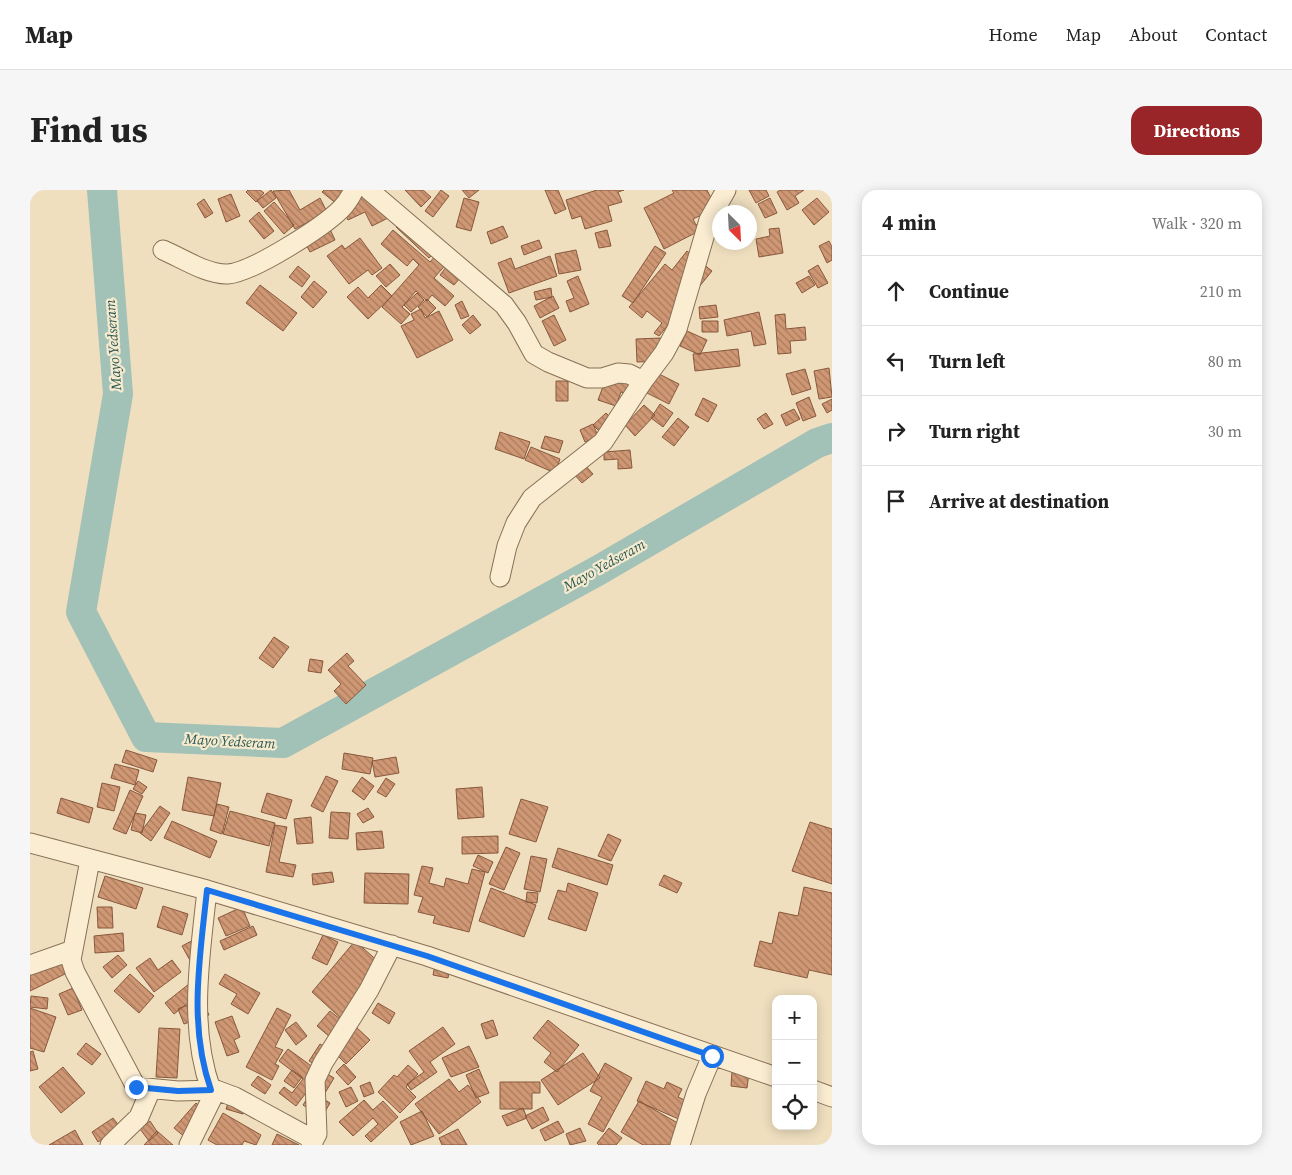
<!DOCTYPE html>
<html lang="en">
<head>
<meta charset="utf-8">
<style>
	:root { --surface:#fff; --page:#f6f6f6; --text:#222; --muted:#767676; --line:#e0e0e0; --accent:#992529 }
	body { margin:0; font-family:"Source Serif 4",serif; background:var(--page); color:var(--text) }
	.controls { position:absolute; right:15px; bottom:15px; display:grid; overflow:hidden; border-radius:10px; box-shadow:0 2px 12px #0003 }
	.controls button { width:45px; height:45px; display:grid; place-items:center; padding:0; border:0; border-bottom:1px solid var(--line); background:var(--surface); color:var(--text); font:25px sans-serif }
	.compass { position:absolute; left:682px; top:15px; width:45px; height:45px; border-radius:50%; background:var(--surface); box-shadow:0 2px 12px #0003; rotate:156deg }
	.stop { position:absolute; width:15px; height:15px; margin:-11px; border:4px solid #1a73e8; border-radius:50%; background:#fff }
	.stop.end { background:#1a73e8; border-color:#fff; box-shadow:0 1px 5px #0008 }
	.list { margin:0; padding:0; list-style:none }
	h2 { display:flex; justify-content:space-between; align-items:center; height:65px; margin:0; padding:0 20px; font-size:21px }
	h2 small { font-size:16px; font-weight:400; color:var(--muted) }
	.list li { display:grid; grid-template-columns:32px 1fr auto; gap:15px; align-items:center; box-sizing:border-box; height:70px; padding:0 20px; border-top:1px solid var(--line) }
	.list b { display:block; font-size:19px; white-space:nowrap }
	.list em { font-size:16px; font-style:normal; color:var(--muted) }
	.icon { flex:none; width:28px; height:28px; fill:none; stroke:currentColor; stroke-width:2; stroke-linecap:round; stroke-linejoin:round }
	.map { position:relative; flex:none; width:802px; height:955px; overflow:hidden; border-radius:15px }
	header { display:flex; align-items:center; gap:30px; box-sizing:border-box; height:70px; padding:0 25px; background:var(--surface); border-bottom:1px solid var(--line) }
	header strong { font-size:24px }
	nav { display:flex; gap:28px; margin-inline-start:auto; font-size:18px }
	.intro { display:flex; align-items:center; justify-content:space-between; box-sizing:border-box; height:120px; padding:0 30px }
	h1 { margin:0; font-size:35px }
	.button { padding:12px 22px; border-radius:15px; background:var(--accent); color:#fff; font-size:18px; font-weight:700 }
	main { display:flex; gap:30px; padding:0 30px }
	aside { flex:1; background:var(--surface); border-radius:15px; box-shadow:0 2px 12px #0003 }
	.map>svg:first-child { display:block }
</style>
</head>
<body>
<header>
<strong>Map</strong>
<nav><a>Home</a><a>Map</a><a>About</a><a>Contact</a></nav>
</header>
<div class="intro"><h1>Find us</h1><a class="button">Directions</a></div>
<main>
<div class="map">
<svg width="802" height="955" viewBox="0 0 802 955">
	<defs>
		<pattern id="building-back-hatch" width="6" height="6" patternUnits="userSpaceOnUse" patternTransform="scale(1.25)"><rect width="6" height="6" fill="#cf9773"/><path d="M-1 5l2 2M0 0l6 6M5-1l2 2" fill="none" stroke="#a97b5e"/></pattern>
	</defs>
	<rect width="100%" height="100%" fill="#efdfbf"/>
	<g fill="none" stroke-linecap="round" stroke-linejoin="round">
		<path stroke="#a2c1b7" stroke-width="30" d="M72 0 88 204 51 422 116 547 253 553 569 380 787 253 802 248"/>
	</g>
	<path fill="url(#building-back-hatch)" stroke="#88583c" d="M218 0H230L234 3 226 12 216 2Z
		M241 0 246 8 233 18 227 11Z
		M259 0 270 20 290 8 297 22 265 39 243 1Z
		M294 0H320L308 15 292 2Z
		M339 0 364 25 342 36 335 22 318 30 310 14Z
		M375 0H393L401 7 391 17Z
		M411 0 419 6 403 27 395 21Z
		M432 0H449L439 8Z
		M515 0H528L536 19 525 24Z
		M567 0H594L588 2 592 12 578 16 582 31 555 39 551 26 542 29 536 10Z
		M642 0H677L686 18 663 29 666 35 670 33 673 39 634 59 614 18 644 3Z
		M719 0H736L739 6 726 13Z
		M750 0H774L765 6 769 13 757 20 747 2Z
		M201 4 210 26 196 32 188 9Z
		M434 8 449 12 441 41 426 37Z
		M740 8 747 23 735 28 728 14Z
		M787 8 799 22 784 35 772 20Z
		M174 9 183 23 175 28 167 14Z
		M244 12 264 35 254 44 234 21Z
		M229 22 244 41 234 49 219 31Z
		M375 27 408 59 399 68 366 37Z
		M473 36 478 47 461 54 457 42Z
		M299 37 305 50 280 62 273 49Z
		M749 38 753 63 729 67 726 49 740 46 739 39Z
		M363 40 400 72 416 54 426 63 404 88 424 106 415 116 402 105 397 111 386 101 372 117 380 124 371 134 352 117 389 75 383 69 377 76 351 54Z
		M577 40 581 56 569 58 565 43Z
		M330 48 352 78 342 85 338 80 319 94 297 66 312 55 315 59Z
		M509 50 512 58 494 65 491 56Z
		M799 51 802 57V70L797 73 789 56Z
		M625 56 636 63 603 113 592 106Z
		M546 60 551 80 529 84 525 64Z
		M657 61 682 81 629 146 624 143 632 133 617 121 612 128 599 117 635 74 642 80Z
		M520 66 527 86 479 103 468 73 481 68 485 79Z
		M360 74 370 85 356 97 346 86Z
		M788 75 798 93 788 98 778 81Z
		M268 76 280 86 272 97 259 87Z
		M417 76 431 87 424 95 410 85Z
		M548 86 559 114 540 122 536 111 544 108 537 91Z
		M779 86 785 95 772 103 766 93Z
		M284 91 297 102 283 118 271 107Z
		M230 95 267 123 253 141 216 113Z
		M351 95 362 106 338 129 317 107 328 97 338 108Z
		M521 98 522 107 506 110 504 102Z
		M387 103 394 110 381 122 374 115Z
		M523 106 529 118 510 128 504 116Z
		M397 109 406 118 397 127 388 117Z
		M432 111 439 126 431 129 425 115Z
		M686 115 688 127 670 129 669 117Z
		M391 119 395 128 409 121 423 150 387 168 371 136 384 130 381 124Z
		M729 122 736 154 724 156 721 141 697 146 694 130Z
		M755 124 756 139 775 137 776 150 760 151 761 163 748 164 745 125Z
		M443 125 451 135 440 144 432 135Z
		M524 125 536 150 524 156 512 131Z
		M672 131H688V142H672Z
		M657 141 677 150 670 165 650 156Z
		M631 148V171L607 172 606 149Z
		M708 159 710 176 665 181 663 164Z
		M799 178 802 207 789 209 784 181Z
		M775 179 781 199 762 205 756 184Z
		M578 183 604 192 600 205 591 202 586 216 568 210Z
		M627 183 649 194 639 214 617 203Z
		M526 191H538V211H526Z
		M779 207 786 226 773 231 766 213Z
		M673 208 687 215 678 232 665 225Z
		M802 209V220L797 223 792 214Z
		M630 214 643 223 633 237 621 228Z
		M614 215 625 225 605 246 595 235Z
		M764 219 770 229 756 236 751 225Z
		M576 223 586 233 573 245 563 235Z
		M736 223 743 234 734 239 727 229Z
		M648 228 659 237 644 256 632 247Z
		M563 234 568 246 555 252 550 240Z
		M470 242 500 252 494 269 465 259Z
		M515 246 533 251 529 263 511 258Z
		M501 257 530 269 525 283 495 270Z
		M600 260 602 278 588 279V269L574 270V262Z
		M554 274 563 284 552 293 543 283Z
		M244 447 259 457 243 478 229 468Z
		M317 463 324 471 318 476 336 495 316 514 304 501 311 494 298 480Z
		M280 469 293 471 291 483 278 481Z
		M96 560 127 570 123 582 92 572Z
		M314 563 343 568 340 584 312 579Z
		M366 567 369 583 345 587 342 571Z
		M85 574 109 580 105 595 81 588Z
		M296 586 308 591 293 622 281 616Z
		M158 587 191 593 184 626 152 620Z
		M332 587 344 596 334 610 322 601Z
		M356 588 365 594 356 607 347 602Z
		M108 591 117 597 112 604 103 599Z
		M72 593 90 597 84 621 67 617Z
		M452 597 454 627 428 629 426 599Z
		M100 600 113 606 96 644 83 639Z
		M237 603 262 610 256 629 231 622Z
		M31 608 63 618 59 633 27 623Z
		M491 609 518 617 506 652 479 644Z
		M187 614 199 617 192 644 180 640Z
		M130 616 140 623 121 651 110 643Z
		M338 618 344 627 333 633 327 624Z
		M200 621 245 633 239 656 193 644Z
		M301 622 320 623 318 649 299 648Z
		M105 623 116 625 112 643 101 640Z
		M281 627 283 653 267 654 264 629Z
		M142 631 187 651 180 668 134 648Z
		M780 632 802 639V694L762 681Z
		M245 635 257 637 249 672 266 675 263 687 236 682Z
		M352 641 354 658 327 660 326 643Z
		M578 644 591 650 581 671 568 666Z
		M468 646V663L432 664V647Z
		M476 657 490 663 474 700 459 694Z
		M528 658 583 675 577 695 522 677Z
		M448 665 463 672 458 683 443 676Z
		M501 666 517 669 510 702 494 699Z
		M392 676 403 678 399 693 414 697 416 688 438 694 442 679 455 682 439 742 403 733 405 726 388 722 393 707 384 705Z
		M302 682 304 692 283 695 282 684Z
		M335 683 379 684 378 714 334 713Z
		M634 685 652 693 647 703 629 695Z
		M75 686 113 698 106 719 68 707Z
		M538 693 568 703 556 741 518 729 528 700 536 702Z
		M774 697 802 703V785L779 780 777 788 724 776 730 751 742 754 749 722 768 726Z
		M461 698 506 715 494 747 449 731Z
		M497 702 508 703 507 713 496 712Z
		M133 716 158 724 152 745 127 737Z
		M67 717H82L83 738H68Z
		M212 717 220 736 196 746 188 728Z
		M223 736 227 745 194 760 190 751Z
		M93 743 94 761 65 763 64 746Z
		M293 745 308 752 297 775 282 768Z
		M169 747 162 774 152 756Z
		M325 751 359 781 314 831 282 802Z
		M88 765 97 775 82 788 73 777Z
		M120 768 128 780 142 770 151 782 124 802 106 778Z
		M30 770 37 783 0 801V785Z
		M405 775 420 778 418 788 403 785Z
		M100 784 124 806 109 823 84 801Z
		M195 784 230 803 218 824 201 814 207 804 189 794Z
		M164 790 173 801 144 824 135 813Z
		M43 798 52 820 38 825 29 804Z
		M1 806 18 808 17 819 0 817Z
		M172 809 179 825 154 834 148 819Z
		M348 813 365 823 359 834 342 823Z
		M0 818 26 827 14 862 0 858Z
		M247 818 261 825 245 857 253 860 245 874 249 876 242 890 216 877Z
		M300 821 320 837 307 853 287 836Z
		M202 826 210 847 204 850 209 862 197 866 185 832Z
		M463 830 468 845 456 849 451 834Z
		M518 830 549 855 527 882 514 872 521 863 503 848Z
		M266 832 277 846 266 855 255 840Z
		M326 837 340 850 316 874 303 861Z
		M413 837 425 854 400 872 407 882 381 900 377 894 394 882 379 861Z
		M129 838 150 839 147 888 126 887Z
		M56 853 71 864 62 875 47 864Z
		M290 854 304 862 293 879 279 871Z
		M439 856 449 877 421 887 412 868Z
		M258 859 291 883 266 916 249 903 254 897 262 903 273 889 249 871Z
		M3 861 8 879 0 881V862Z
		M553 863 570 888 528 915 511 890Z
		M575 873 602 888 573 942 558 934 572 907 560 901Z
		M314 874 326 887 318 895 306 882Z
		M378 875 388 884 376 897 386 907 370 923 348 902 364 885 367 887Z
		M33 877 55 903 31 923 9 897Z
		M449 879 459 903 446 908 436 885Z
		M262 880 272 887 264 898 254 891Z
		M702 881 719 883 717 898 701 896Z
		M294 882 304 888 292 908 300 913 292 927 273 915Z
		M228 886 241 895 235 904 221 895Z
		M419 889 429 902 438 895 451 912 409 944 385 914Z
		M616 891 634 899 637 892 652 899 648 907 659 912 651 930 607 911Z
		M340 892 344 903 334 907 330 896Z
		M470 892H510V903H502V919H470Z
		M321 897 328 911 316 917 309 902Z
		M203 898 220 904 213 924 196 919Z
		M334 910 343 920 353 911 368 927 341 952 335 946 348 934 343 928 323 946 309 932Z
		M609 911 653 936 642 955H613L591 942Z
		M166 913 178 923 156 948 144 938Z
		M513 917 519 930 502 939 495 926Z
		M493 918 497 928 477 936 472 926Z
		M392 921 404 946 381 955 370 932Z
		M193 923 231 945 226 955 214 951 212 955H187L178 950Z
		M83 928 90 937 68 952 62 942Z
		M120 931 128 943 119 951 110 939Z
		M528 931 534 942 515 951 510 940Z
		M550 938 556 951 540 955 536 944Z
		M579 938 592 948 586 955H569L567 953Z
		M428 939 437 955H412L409 948Z
		M45 940 53 955H19Z
		M127 941 143 955H114Z
		M247 944 269 955H242Z"/>
	<g fill="none" stroke-linecap="round" stroke-linejoin="round">
		<g stroke="#887057" stroke-width="21">
			<path id="minor" d="M339 0 474 115 487 133 504 164 518 172 557 188H572L588 183 599 184 613 191
				M133 60C152 68 177 85 198 84 223 82 293 37 311 19 316 14 321 6 324 0
				M470 387 477 356 486 333 502 308 573 252 613 191 634 163 647 139 679 30 696 0
				M0 653 177 700 397 766 746 887
				M60 670 41 770 45 782 106 897 148 901 186 900 205 907 284 950
				M177 700C170 767 158 835 181 900
				M0 775 43 760
				M783 900 802 907
				M80 955 109 927 121 899
				M159 955 186 900
				M281 955 287 944 285 890 293 873 339 800 362 755
				M650 955 666 904 682 866"/>
		</g>
		<use href="#minor" stroke="#faedd2" stroke-width="19"/>
	</g>
	<g fill="none" stroke-linecap="round" stroke-linejoin="round">
		<path stroke="#1a73e8" stroke-width="6" d="M106 897 148 901 181 900C158 835 170 767 177 700L397 766 682 866"/>
	</g>
	<g text-anchor="middle" dominant-baseline="central" stroke-width="4.5" stroke-linejoin="round" paint-order="stroke">
		<g font-size="14" font-style="italic" fill="#2a5853" stroke="#f6eacf">
			<text transform="translate(83 155) rotate(-94)">Mayo Yedseram</text>
			<text transform="translate(574 375) rotate(-29)">Mayo Yedseram</text>
			<text transform="translate(200 551) rotate(3)">Mayo Yedseram</text>
		</g>
	</g>
</svg>
<div class="controls">
<button>+</button>
<button>−</button>
<button><svg class="icon" aria-label="locate" viewBox="0 0 24 24"><circle cx="12" cy="12" r="6"/><path d="M12 2v4M12 18v4M2 12h4M18 12h4"/></svg></button>
</div>
<svg class="compass" viewBox="-18 -18 36 36"><path d="M0-13l5 13h-10z" fill="#e53935"/><path d="M0 13l5-13h-10z" fill="#767676"/></svg>
<div class="stop" style="left:682px;top:866px"></div>
<div class="stop end" style="left:106px;top:897px"></div>
</div>
<aside>
<h2>4 min<small>Walk · 320 m</small></h2>
<ul class="list">
<li><svg class="icon" aria-label="ahead" viewBox="0 0 24 24"><path d="M12 20V5M6 11l6-6 6 6"/></svg><div><b>Continue</b></div><em>210 m</em></li>
<li><svg class="icon" aria-label="left" viewBox="0 0 24 24"><path d="M17 20v-9H6M10 6l-5 5 5 5"/></svg><div><b>Turn left</b></div><em>80 m</em></li>
<li><svg class="icon" aria-label="right" viewBox="0 0 24 24"><path d="M7 20v-9h11M14 6l5 5-5 5"/></svg><div><b>Turn right</b></div><em>30 m</em></li>
<li><svg class="icon" aria-label="arrive" viewBox="0 0 24 24"><path d="M6 21V4h12l-3 4 3 4H6"/></svg><div><b>Arrive at destination</b></div></li>
</ul>
</aside>
</main>
</body>
</html>
